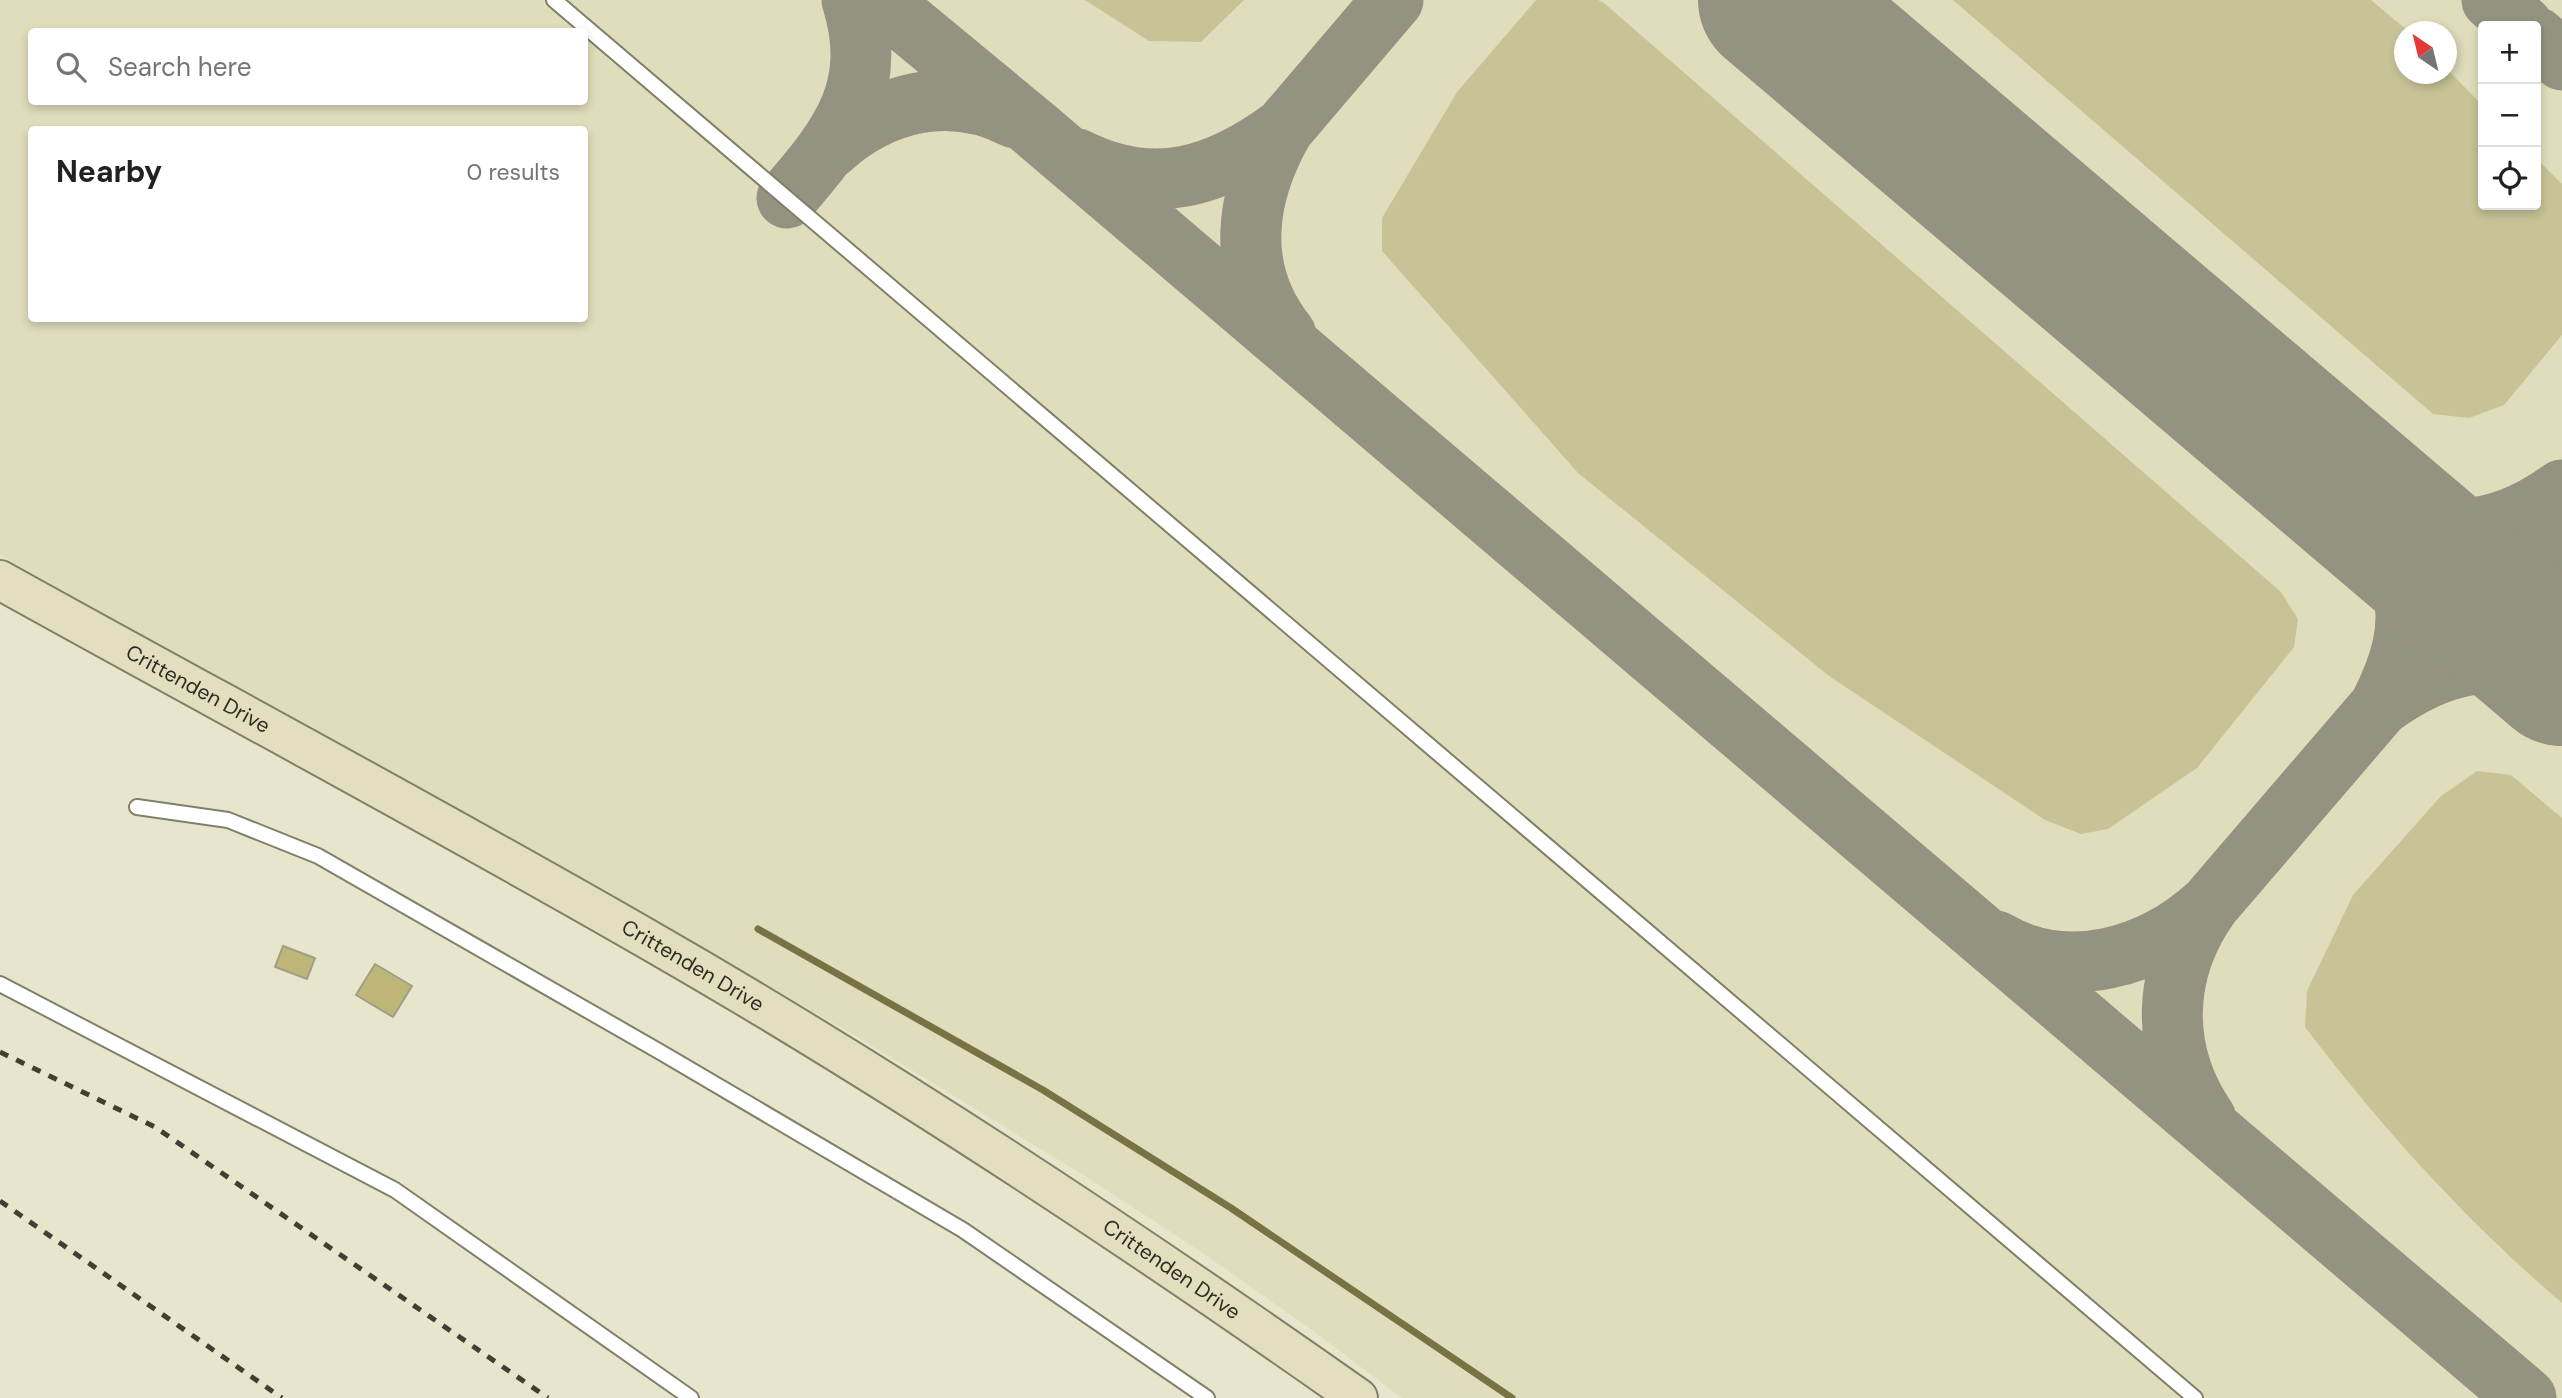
<!DOCTYPE html>
<html lang="en">
<head>
<meta charset="utf-8">
<style>
	:root { --surface:#fff; --page:#f2f2f2; --text:#202124; --muted:#757577; --line:#e0e0e0 }
	body { margin:0; font-family:"DM Sans",sans-serif; background:var(--page); color:var(--text) }
	.controls { position:absolute; right:21px; top:21px; display:grid; overflow:hidden; border-radius:7px; box-shadow:0 4px 10px #0003 }
	.controls button { width:63px; height:63px; display:grid; place-items:center; padding:0; border:0; border-bottom:2px solid var(--line); background:var(--surface); color:var(--text); font:35px sans-serif }
	.compass { position:absolute; left:2394px; top:21px; width:63px; height:63px; border-radius:50%; background:var(--surface); box-shadow:0 4px 10px #0003; rotate:325deg }
	.list { margin:0; padding:0; list-style:none }
	h2 { display:flex; justify-content:space-between; align-items:center; height:91px; margin:0; padding:0 28px; font-size:30px }
	h2 small { font-size:23px; font-weight:400; color:var(--muted) }
	.icon { flex:none; width:38px; height:38px; fill:none; stroke:currentColor; stroke-width:2; stroke-linecap:round; stroke-linejoin:round }
	.map { position:relative; flex:none; width:2562px; height:1398px; overflow:hidden }
	.search { position:absolute; background:var(--surface); box-shadow:0 4px 10px #0003; left:28px; top:28px; width:560px; height:77px; display:flex; align-items:center; gap:18px; box-sizing:border-box; padding:0 24px; border-radius:7px; color:var(--muted); font-size:26px }
	.panel { position:absolute; background:var(--surface); box-shadow:0 4px 10px #0003; left:28px; top:126px; width:560px; height:196px; border-radius:7px }
	.map>svg:first-child { display:block }
</style>
</head>
<body>
<div class="map">
<svg width="2562" height="1398" viewBox="0 0 2562 1398">
	<rect width="100%" height="100%" fill="#e7e5cc"/>
	<path fill="#e0ddbc" fill-rule="evenodd" d="M0 0H2562V1398H1402L1312 1330 1200 1251 1085 1176 849 1032 0 555ZM2483 26H2536V205H2483ZM32 32H584V102H32ZM2404 32H2446V74H2404ZM32 130H584V318H32Z"/>
	<path fill="#c7c396" d="M1085 0H1244L1201 42 1149 41Z
		M1536 0H1598L1604 3 2281 592 2298 619 2294 647 2197 768 2108 829 2081 834 2045 820 1829 676 1578 473 1382 251V218L1457 92Z
		M1953 0H2371L2408 31 2404 32V74H2446L2447 69 2483 106V205H2536V158L2562 184V335L2504 405 2469 418 2433 414Z
		M2477 771 2511 775 2562 818V1303C2467 1222 2381 1127 2305 1027L2307 991 2353 895 2441 796Z"/>
	<g fill="none" stroke-linecap="round" stroke-linejoin="round">
		<path stroke="#777344" stroke-width="7" d="M758 929 1043 1090 1231 1208 1512 1398"/>
		<path stroke="#949280" stroke-width="61" d="M879 0 1035 129 2526 1398
			M1783 0 1870 76
			M2492 0 2523 26
			M2536 37 2562 60
			M1284 128 1393 0
			M829 149C881 102 950 84 1015 118
			M1077 159C1154 198 1219 176 1284 128 1245 195 1234 270 1286 335
			M787 198C842 135 879 87 852 0
			M2562 492C2531 548 2533 605 2562 662
			M2380 706C2427 614 2406 571 2352 491 2426 540 2489 543 2562 490
			M1996 941C2067 983 2152 957 2209 905
			M2206 1119C2159 1051 2162 970 2210 904L2380 706C2438 663 2492 651 2562 675"/>
		<path stroke="#949280" stroke-width="152" d="M1774 0 2562 670"/>
	</g>
	<path fill="#bdb678" stroke="#a09e86" stroke-width="2" d="M283 946 315 958 307 979 275 967Z
		M375 964 412 986 393 1017 356 995Z"/>
	<g fill="none" stroke-linecap="round" stroke-linejoin="round">
		<g stroke="#817f68" stroke-width="18">
			<path id="lane" d="M554 0 2195 1398
				M137 807 228 820 318 856 662 1053 963 1230 1207 1398
				M0 984 395 1190 691 1398"/>
		</g>
		<g stroke="#817f68" stroke-width="42">
			<g id="secondary">
				<path id="s1" d="M0 580C216 700 434 816 649 940 893 1080 1128 1236 1358 1398"/>
			</g>
		</g>
		<use href="#lane" stroke="#fff" stroke-width="14"/>
		<use href="#secondary" stroke="#e2debe" stroke-width="38"/>
		<path stroke="#403f33" stroke-width="5" stroke-dasharray="9 9" stroke-linecap="butt" d="M0 1052 155 1127 548 1398
			M0 1201 282 1398"/>
	</g>
	<g text-anchor="middle" dominant-baseline="central" stroke-width="5" stroke-linejoin="round" paint-order="stroke">
		<g font-size="21" fill="#2d2c22" stroke="#e7e5cc">
			<text stroke="none"><textPath href="#s1" startOffset="226">Crittenden Drive</textPath></text>
			<text stroke="none"><textPath href="#s1" startOffset="793">Crittenden Drive</textPath></text>
			<text stroke="none"><textPath href="#s1" startOffset="1360">Crittenden Drive</textPath></text>
		</g>
	</g>
</svg>
<div class="controls">
<button>+</button>
<button>−</button>
<button><svg class="icon" aria-label="locate" viewBox="0 0 24 24"><circle cx="12" cy="12" r="6"/><path d="M12 2v4M12 18v4M2 12h4M18 12h4"/></svg></button>
</div>
<svg class="compass" viewBox="-18 -18 36 36"><path d="M0-13l5 13h-10z" fill="#e53935"/><path d="M0 13l5-13h-10z" fill="#757577"/></svg>
<div class="search"><svg class="icon" aria-label="search" viewBox="0 0 24 24"><circle cx="10" cy="10" r="6"/><path d="M15 15l6 6"/></svg>Search here</div>
<section class="panel">
<h2>Nearby<small>0 results</small></h2>
<ul class="list">
</ul>
</section>
</div>
</body>
</html>
